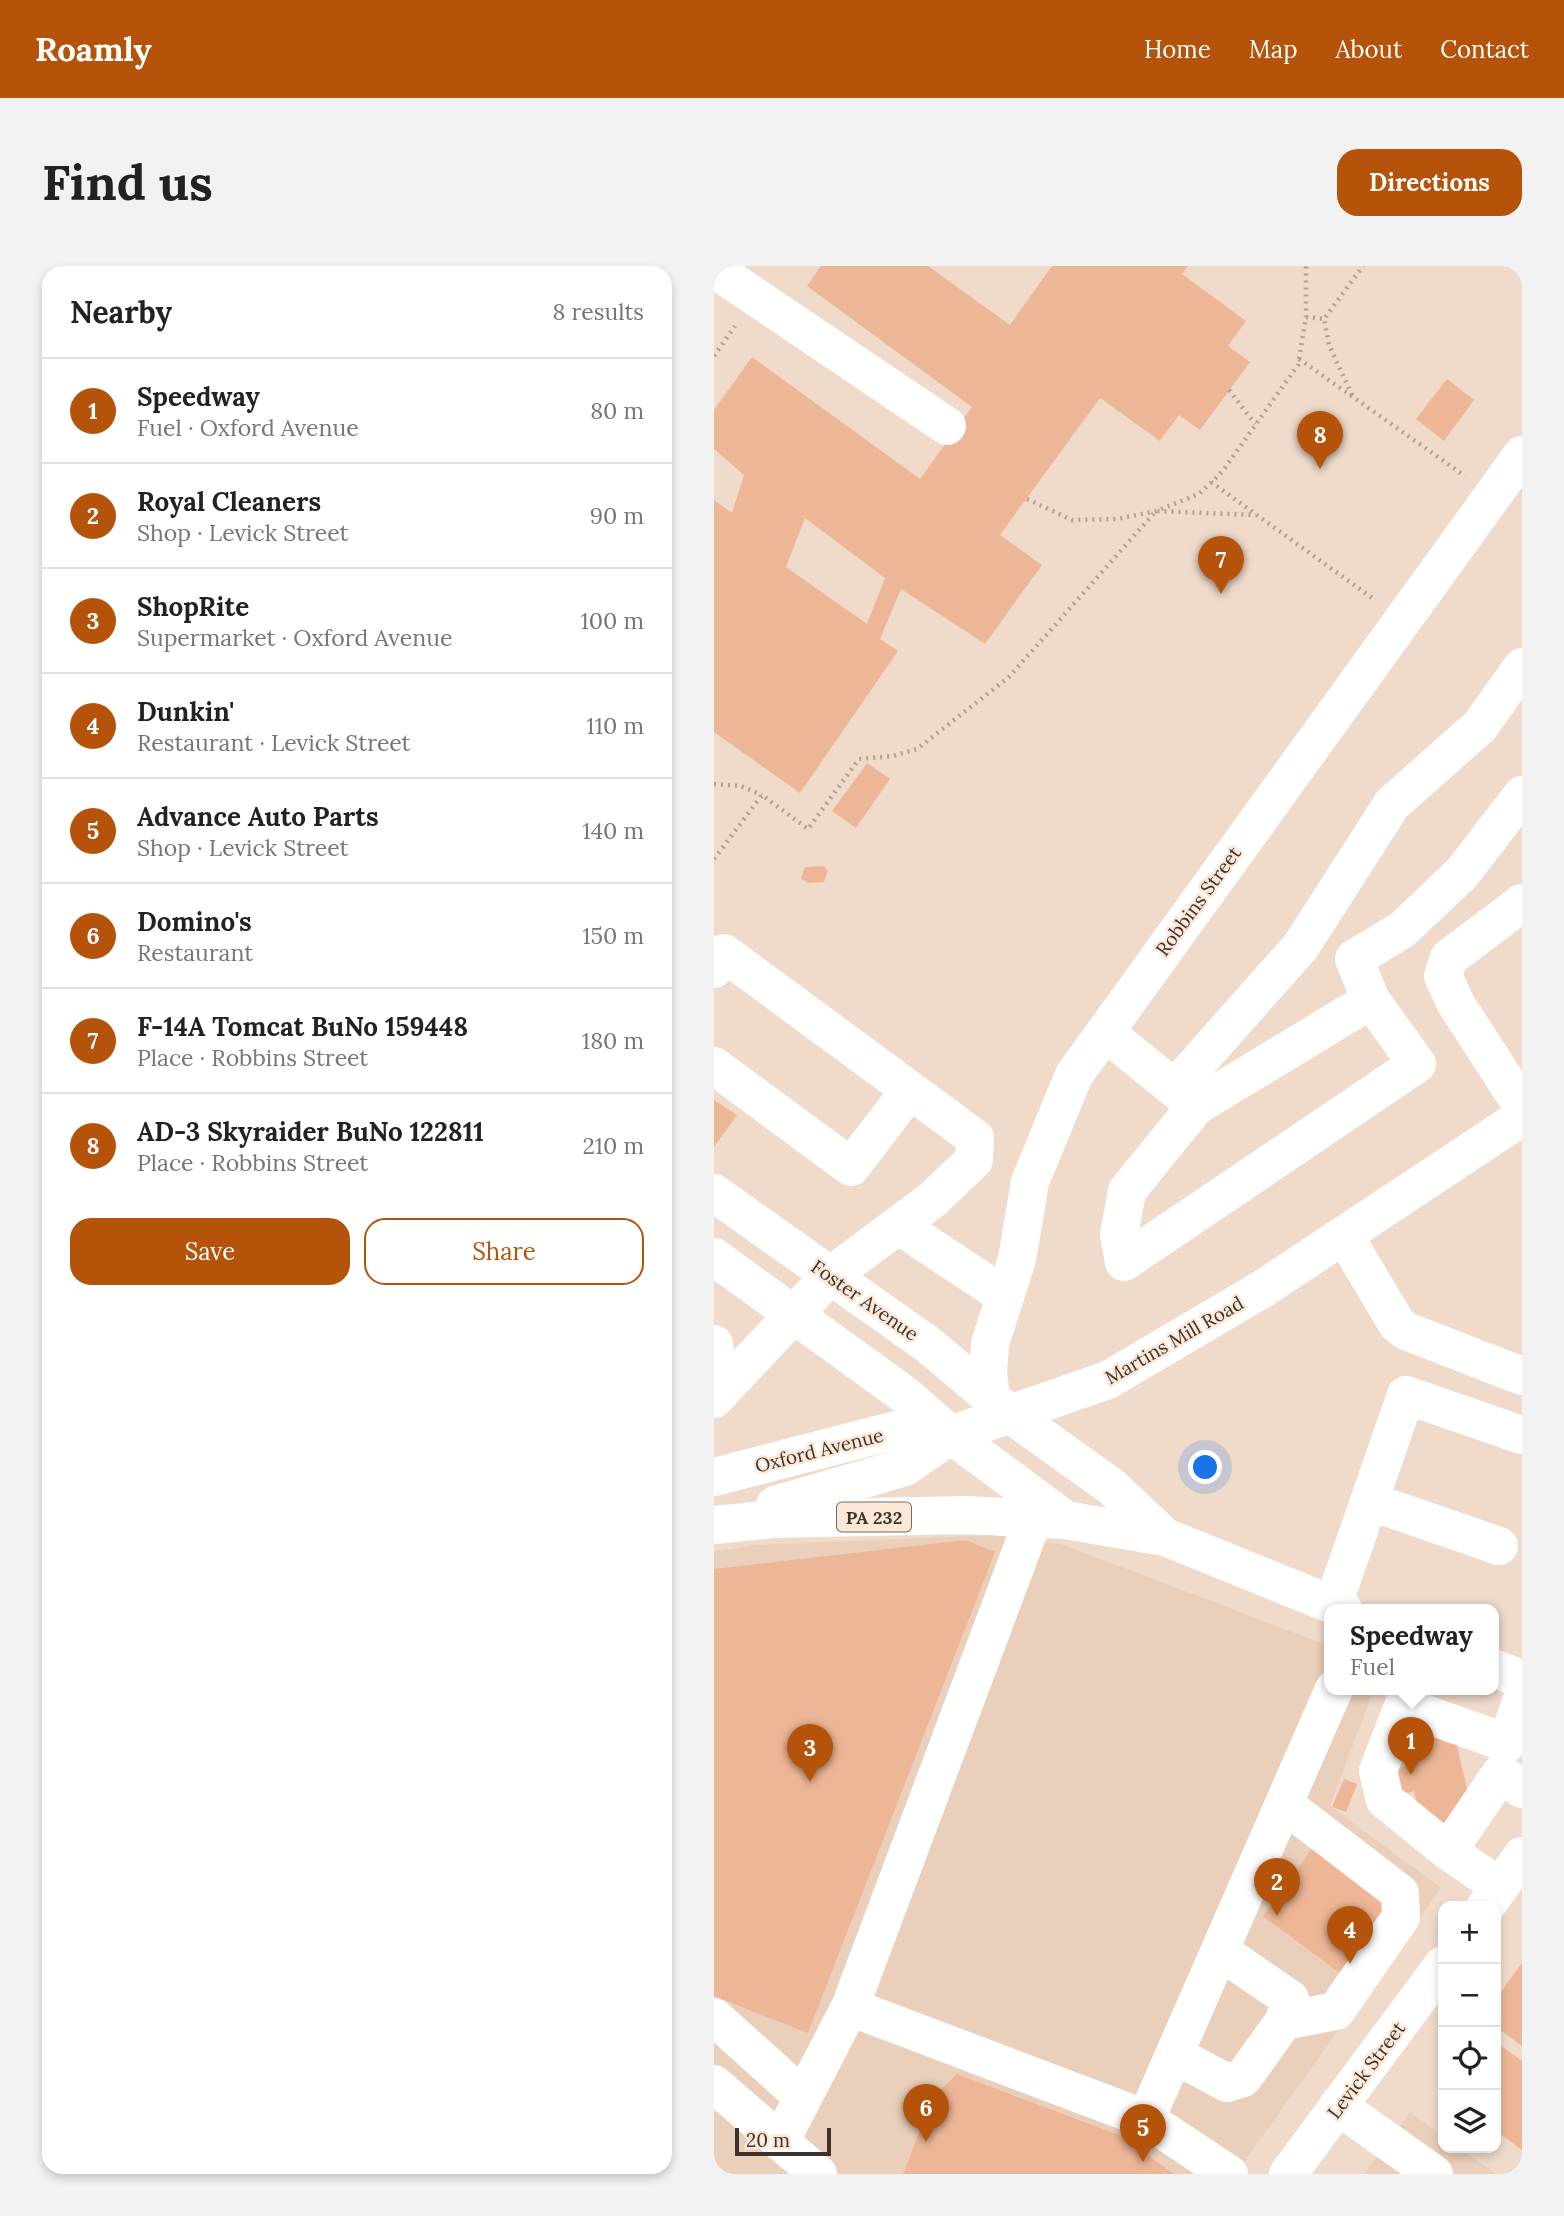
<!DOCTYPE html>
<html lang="en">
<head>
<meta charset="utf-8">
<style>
	:root { --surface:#fff; --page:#f2f2f2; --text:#222; --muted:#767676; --line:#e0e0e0; --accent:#b45309 }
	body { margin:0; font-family:Lora,serif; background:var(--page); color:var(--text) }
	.controls { position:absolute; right:21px; bottom:21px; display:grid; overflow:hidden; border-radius:14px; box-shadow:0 4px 10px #0003 }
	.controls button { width:63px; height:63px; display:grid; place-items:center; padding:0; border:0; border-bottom:2px solid var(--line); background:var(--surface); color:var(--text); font:35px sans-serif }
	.scale { position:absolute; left:21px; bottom:18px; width:96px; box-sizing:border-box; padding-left:7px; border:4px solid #3c332d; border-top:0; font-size:19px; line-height:24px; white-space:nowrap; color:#3c332d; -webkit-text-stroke:5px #fde8d8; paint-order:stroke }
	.you { position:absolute; left:492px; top:1202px; width:24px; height:24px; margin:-18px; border:5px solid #fff; border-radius:50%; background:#1a73e8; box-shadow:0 0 0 10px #1a73e833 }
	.badge { display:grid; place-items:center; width:46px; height:46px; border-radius:50%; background:var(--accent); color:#fff; font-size:23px; font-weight:700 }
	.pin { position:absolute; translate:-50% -58px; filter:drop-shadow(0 2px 4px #0008) }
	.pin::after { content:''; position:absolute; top:37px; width:24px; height:21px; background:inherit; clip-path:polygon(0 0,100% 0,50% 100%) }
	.popup { position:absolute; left:610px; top:1338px; width:175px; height:91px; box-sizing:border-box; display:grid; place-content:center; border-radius:14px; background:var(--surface); filter:drop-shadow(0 2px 5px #0005); font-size:23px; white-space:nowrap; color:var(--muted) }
	.popup b { font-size:26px; color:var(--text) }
	.popup::after { content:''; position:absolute; left:50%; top:100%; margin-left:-14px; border:14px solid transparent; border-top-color:var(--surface) }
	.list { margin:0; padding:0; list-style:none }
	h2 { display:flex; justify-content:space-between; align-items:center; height:91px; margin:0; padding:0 28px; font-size:30px }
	h2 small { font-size:23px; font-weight:400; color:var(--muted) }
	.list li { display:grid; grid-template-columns:46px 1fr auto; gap:21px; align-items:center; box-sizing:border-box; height:105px; padding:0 28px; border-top:2px solid var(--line) }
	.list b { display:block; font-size:26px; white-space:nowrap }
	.list p { margin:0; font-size:23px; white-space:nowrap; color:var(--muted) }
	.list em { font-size:23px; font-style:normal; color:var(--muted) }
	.actions { display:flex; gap:14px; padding:21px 28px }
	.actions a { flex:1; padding:16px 0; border:2px solid var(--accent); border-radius:21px; text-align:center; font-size:24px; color:var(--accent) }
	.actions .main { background:var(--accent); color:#fff }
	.icon { flex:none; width:38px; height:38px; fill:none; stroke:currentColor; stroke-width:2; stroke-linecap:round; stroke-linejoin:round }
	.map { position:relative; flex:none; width:808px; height:1908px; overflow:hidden; border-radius:21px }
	header { display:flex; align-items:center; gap:42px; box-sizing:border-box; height:98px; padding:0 35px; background:var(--accent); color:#fff }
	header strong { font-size:33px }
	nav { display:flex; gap:38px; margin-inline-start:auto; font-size:24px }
	.intro { display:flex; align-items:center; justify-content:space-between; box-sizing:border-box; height:168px; padding:0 42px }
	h1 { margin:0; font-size:49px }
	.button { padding:18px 32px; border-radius:21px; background:var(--accent); color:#fff; font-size:24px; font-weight:700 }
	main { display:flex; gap:42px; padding:0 42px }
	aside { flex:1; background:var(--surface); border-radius:21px; box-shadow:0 4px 10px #0003 }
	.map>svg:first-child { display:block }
</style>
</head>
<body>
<header>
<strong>Roamly</strong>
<nav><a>Home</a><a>Map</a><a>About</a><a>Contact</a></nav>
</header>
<div class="intro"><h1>Find us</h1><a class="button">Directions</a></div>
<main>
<aside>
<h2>Nearby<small>8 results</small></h2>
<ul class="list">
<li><span class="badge">1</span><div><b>Speedway</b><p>Fuel · Oxford Avenue</p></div><em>80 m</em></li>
<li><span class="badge">2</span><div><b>Royal Cleaners</b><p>Shop · Levick Street</p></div><em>90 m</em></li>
<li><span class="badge">3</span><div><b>ShopRite</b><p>Supermarket · Oxford Avenue</p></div><em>100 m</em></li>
<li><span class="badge">4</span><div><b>Dunkin'</b><p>Restaurant · Levick Street</p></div><em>110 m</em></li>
<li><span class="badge">5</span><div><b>Advance Auto Parts</b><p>Shop · Levick Street</p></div><em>140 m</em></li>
<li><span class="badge">6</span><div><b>Domino's</b><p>Restaurant</p></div><em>150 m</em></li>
<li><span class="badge">7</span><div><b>F-14A Tomcat BuNo 159448</b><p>Place · Robbins Street</p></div><em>180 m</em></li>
<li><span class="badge">8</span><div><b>AD-3 Skyraider BuNo 122811</b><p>Place · Robbins Street</p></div><em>210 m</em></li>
</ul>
<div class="actions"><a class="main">Save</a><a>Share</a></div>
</aside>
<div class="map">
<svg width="808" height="1908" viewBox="0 0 808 1908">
	<rect width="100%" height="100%" fill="#f0dbcb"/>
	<path fill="#eacfba" d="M281 1269 350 1279 615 1380V1423H660L616 1540 727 1622 521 1908H0V1286L39 1279Z
		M696 1846 729 1870V1882H746L782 1908H650Z"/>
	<path fill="#edb697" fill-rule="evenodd" d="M107 0H214L296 59 338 0H474L468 8 532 55 514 80 536 96 486 164 465 149 446 175 386 132 286 269 328 299 271 378 187 323 166 373 184 385 86 527 0 466V234L18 247 30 209 0 183V144L38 91 206 213 258 141 93 20ZM91 252 171 312 153 358 72 301Z
		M733 113 760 134 730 175 702 153Z
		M153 497 176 513 142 562 118 545Z
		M109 600 114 604 110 616 93 617 87 612 91 601Z
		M0 834 23 849 0 881Z
		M252 1274 281 1286 94 1767 0 1730V1303Z
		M733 1437 763 1566 712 1578 700 1525 686 1529 679 1503 694 1500 682 1449Z
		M630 1513 643 1518 632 1546 618 1541Z
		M601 1579 672 1631 677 1654 634 1713 549 1650Z
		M808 1697V1780L782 1761V1733Z
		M782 1776 808 1795V1884L782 1865Z
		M243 1808 421 1875 425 1883 460 1908H189L218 1833Z"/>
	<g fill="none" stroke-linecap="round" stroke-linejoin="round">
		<path stroke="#b1a093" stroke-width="4.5" stroke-dasharray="2 5" stroke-linecap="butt" d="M592 51 610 53
			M0 90 21 60
			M585 93 751 210
			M515 124 541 158
			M638 129 615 79 610 53 649 0
			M497 216 661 334
			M313 233 358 254 403 253 442 245 485 228 508 206 584 99 592 51V0
			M0 518 27 520 48 529
			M0 593 48 529 94 563 145 493 179 490 203 483 295 411 442 245 542 249"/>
		<path stroke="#fff" stroke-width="38" d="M0 3 233 160
			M808 637 735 692 729 710 742 738 808 840
			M0 703 10 687 261 872 260 894 218 934 116 1010 0 1133
			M657 734 640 693 689 663 748 607 808 529
			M391 766 482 840 413 925 405 969 410 996 703 798 657 734 482 840
			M0 800 137 901 196 824
			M461 822 587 680 678 538 766 460 808 401
			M0 927 216 1080 296 1148 394 1114 550 1022 808 851
			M184 959 291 1030
			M630 969 683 1058 692 1065 808 1110
			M0 991 191 1129 237 1169
			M0 1078 3 1101 0 1128
			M277 1133 274 1106 276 1078 303 993 316 916 360 809 808 189
			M655 1235 785 1280
			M619 1339 692 1129 808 1169
			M694 1423 689 1440 793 1477 808 1433
			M689 1440 664 1505 671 1534 734 1585
			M786 1621 734 1585 787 1507 808 1523
			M136 1741 432 1853 515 1908
			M0 1751 89 1831
			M570 1755 622 1745 687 1651 686 1627 570 1538
			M461 1789 513 1817 529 1812 570 1755 576 1733 506 1685
			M0 1818 104 1908
			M624 1840 720 1908
			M432 1853 620 1423
			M66 1876 136 1741 320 1251"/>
		<path stroke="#fff" stroke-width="38" d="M0 1211 182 1164 237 1169 349 1252
			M61 1239 191 1201 237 1169 296 1148 398 1221 451 1271
			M0 1259 59 1253 252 1249 351 1254 451 1271 629 1343
			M779 1402 808 1413
			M772 1640 808 1590
			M574 1908 729 1699"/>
	</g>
	<g text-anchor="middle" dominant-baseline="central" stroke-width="5" stroke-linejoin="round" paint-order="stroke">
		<rect fill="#fde8d8" stroke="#766960" stroke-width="2" x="123" y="1236.5" width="74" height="29" rx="5"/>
		<g font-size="18" font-weight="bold" fill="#3c332d">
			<text x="160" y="1251">PA 232</text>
		</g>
		<g font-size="19" fill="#3c332d" stroke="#fde8d8">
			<text transform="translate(484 635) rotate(-54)">Robbins Street</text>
			<text transform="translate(151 1034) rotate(35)">Foster Avenue</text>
			<text transform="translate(460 1074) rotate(-30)">Martins Mill Road</text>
			<text transform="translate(105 1184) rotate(-14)">Oxford Avenue</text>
			<text transform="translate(652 1804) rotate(-53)">Levick Street</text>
		</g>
	</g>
</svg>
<div class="controls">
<button>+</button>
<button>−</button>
<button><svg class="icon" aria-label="locate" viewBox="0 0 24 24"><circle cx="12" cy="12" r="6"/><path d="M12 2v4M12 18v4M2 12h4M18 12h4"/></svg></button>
<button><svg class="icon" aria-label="layers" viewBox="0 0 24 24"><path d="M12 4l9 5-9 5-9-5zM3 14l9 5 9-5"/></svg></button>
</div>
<div class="scale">20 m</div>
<div class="you"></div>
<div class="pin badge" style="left:697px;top:1509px">1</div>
<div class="popup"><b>Speedway</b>Fuel</div>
<div class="pin badge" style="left:563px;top:1650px">2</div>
<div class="pin badge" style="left:96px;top:1516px">3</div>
<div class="pin badge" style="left:636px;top:1698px">4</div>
<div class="pin badge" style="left:429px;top:1896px">5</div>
<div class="pin badge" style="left:212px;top:1876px">6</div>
<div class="pin badge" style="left:507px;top:328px">7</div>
<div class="pin badge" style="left:606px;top:203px">8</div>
</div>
</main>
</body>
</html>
